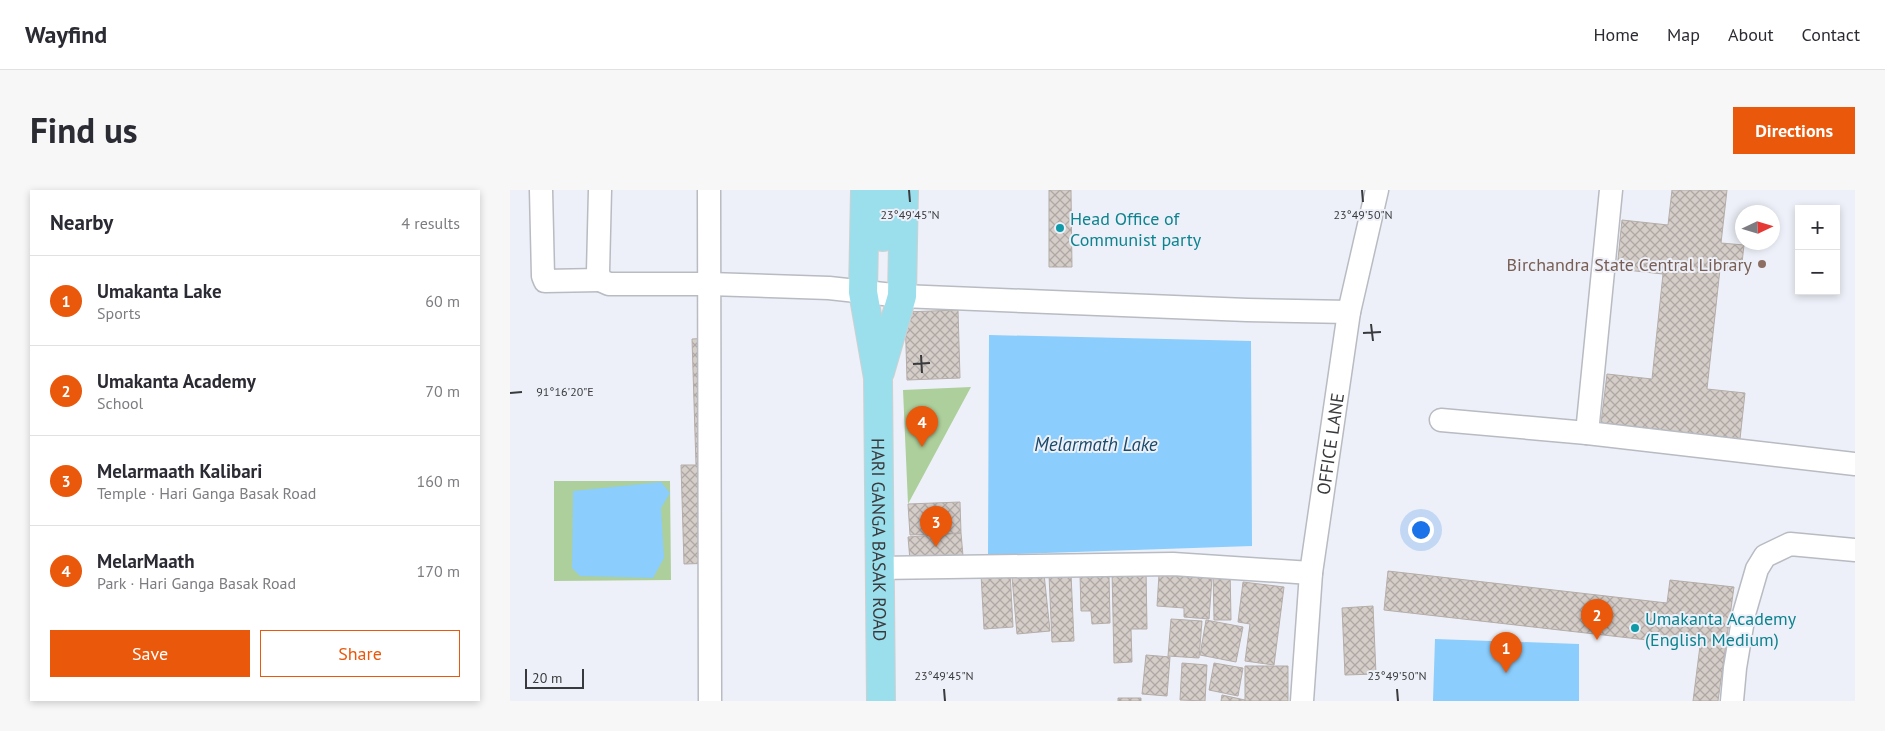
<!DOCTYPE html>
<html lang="en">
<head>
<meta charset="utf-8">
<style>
	:root { --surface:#fff; --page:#f7f7f7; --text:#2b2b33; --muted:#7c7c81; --line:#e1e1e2; --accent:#ea580c }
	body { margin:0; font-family:"PT Sans",sans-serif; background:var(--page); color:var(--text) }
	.controls { position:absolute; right:15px; top:15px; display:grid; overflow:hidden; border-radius:0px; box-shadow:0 2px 8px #0003 }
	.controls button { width:45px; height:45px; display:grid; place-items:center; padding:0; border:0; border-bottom:1px solid var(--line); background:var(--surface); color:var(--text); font:25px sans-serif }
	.compass { position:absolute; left:1225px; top:15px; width:45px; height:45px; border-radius:50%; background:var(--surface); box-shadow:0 2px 8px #0003; rotate:86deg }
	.scale { position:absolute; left:15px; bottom:12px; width:59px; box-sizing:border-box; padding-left:5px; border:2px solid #393a3d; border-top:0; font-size:14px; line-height:18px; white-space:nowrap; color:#393a3d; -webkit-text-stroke:4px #edf0f8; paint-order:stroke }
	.you { position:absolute; left:910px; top:339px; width:18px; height:18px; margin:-12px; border:4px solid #fff; border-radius:50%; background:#1a73e8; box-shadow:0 0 0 8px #1a73e833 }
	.badge { display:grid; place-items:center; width:32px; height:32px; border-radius:50%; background:var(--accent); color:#fff; font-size:16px; font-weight:700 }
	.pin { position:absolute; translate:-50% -41px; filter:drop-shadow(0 1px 2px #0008) }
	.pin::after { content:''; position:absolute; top:26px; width:18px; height:15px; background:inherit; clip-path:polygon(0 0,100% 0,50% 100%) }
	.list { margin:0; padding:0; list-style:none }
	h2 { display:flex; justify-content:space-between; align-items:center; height:65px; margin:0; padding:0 20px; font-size:21px }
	h2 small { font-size:16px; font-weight:400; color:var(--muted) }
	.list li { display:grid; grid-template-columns:32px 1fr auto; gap:15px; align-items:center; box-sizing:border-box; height:90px; padding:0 20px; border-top:1px solid var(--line) }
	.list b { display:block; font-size:19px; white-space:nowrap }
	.list p { margin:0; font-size:16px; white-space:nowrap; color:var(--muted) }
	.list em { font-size:16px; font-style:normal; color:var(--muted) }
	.actions { display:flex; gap:10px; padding:15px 20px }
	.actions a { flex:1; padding:11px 0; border:1px solid var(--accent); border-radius:0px; text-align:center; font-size:18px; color:var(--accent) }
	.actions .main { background:var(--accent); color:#fff }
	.map { position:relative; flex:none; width:1345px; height:511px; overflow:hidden; border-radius:0px }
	header { display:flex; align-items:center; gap:30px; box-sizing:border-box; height:70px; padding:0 25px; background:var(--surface); border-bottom:1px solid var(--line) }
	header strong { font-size:24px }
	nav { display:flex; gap:28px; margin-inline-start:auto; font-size:18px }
	.intro { display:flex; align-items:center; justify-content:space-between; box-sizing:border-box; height:120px; padding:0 30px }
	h1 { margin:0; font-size:35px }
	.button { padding:12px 22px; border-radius:0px; background:var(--accent); color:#fff; font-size:18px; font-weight:700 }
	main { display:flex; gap:30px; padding:0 30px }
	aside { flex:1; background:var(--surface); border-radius:0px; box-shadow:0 2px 8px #0003 }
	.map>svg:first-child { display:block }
</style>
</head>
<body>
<header>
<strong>Wayfind</strong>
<nav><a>Home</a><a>Map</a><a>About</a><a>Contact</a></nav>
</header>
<div class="intro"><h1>Find us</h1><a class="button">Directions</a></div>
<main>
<aside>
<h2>Nearby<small>4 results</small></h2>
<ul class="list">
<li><span class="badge">1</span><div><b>Umakanta Lake</b><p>Sports</p></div><em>60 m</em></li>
<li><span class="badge">2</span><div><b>Umakanta Academy</b><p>School</p></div><em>70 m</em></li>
<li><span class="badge">3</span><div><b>Melarmaath Kalibari</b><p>Temple · Hari Ganga Basak Road</p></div><em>160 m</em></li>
<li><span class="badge">4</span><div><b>MelarMaath</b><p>Park · Hari Ganga Basak Road</p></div><em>170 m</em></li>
</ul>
<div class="actions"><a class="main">Save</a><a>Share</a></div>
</aside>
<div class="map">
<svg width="1345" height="511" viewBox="0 0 1345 511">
	<defs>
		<pattern id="building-cross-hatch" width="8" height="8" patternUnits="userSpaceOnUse" patternTransform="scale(1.25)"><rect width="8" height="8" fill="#d5cdc8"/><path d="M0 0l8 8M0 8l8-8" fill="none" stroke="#aea7a4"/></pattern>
	</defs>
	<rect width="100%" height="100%" fill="#edf0f8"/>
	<path fill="#adcf9b" d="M461 197 398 314 393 200Z
		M44 291H160L161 390 44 391Z"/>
	<path fill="#8bcdfc" d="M479 145 741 151 742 356 478 365Z
		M151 292 160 303 151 318 154 368 143 388 70 386 62 378 63 301Z
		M925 449 1069 454V511H923Z"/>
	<path fill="url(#building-cross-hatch)" stroke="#b5ada9" d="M539 0H561L562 77H539Z
		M1162 0H1217L1211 53 1234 55 1231 82 1210 79 1197 199 1235 203 1230 249 1091 233 1097 184 1142 189 1153 84 1107 79 1112 30 1158 35Z
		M448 120 450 188 397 190 395 122Z
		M201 148 207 373 174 374 171 275H186L182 149Z
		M450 312 451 343 400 345 398 314Z
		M451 343 453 366 400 370 398 347Z
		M650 369 703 374 699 429 674 427V418L647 416Z
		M703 378H720L721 430H704Z
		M636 379 637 439H621L622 472 604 473 602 380Z
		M878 381 1157 413 1160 390 1224 397 1208 511H1183L1190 456 874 420Z
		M500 382 503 437 474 439 471 384Z
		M599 383 600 433 582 434 581 421H571L570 384Z
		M534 384 540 441 507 444 502 387Z
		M561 384 564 451 542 452 539 385Z
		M733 392 774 397 764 475 735 471 740 434 728 432Z
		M863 416 866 484 835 485 832 418Z
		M661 429 692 431 689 468 658 466Z
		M696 430 733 437 726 472 690 465Z
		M636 465 660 467 657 506 632 504Z
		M672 473 697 475 695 511 670 510Z
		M704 473 733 478 728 506 699 500Z
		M735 476H778V511H735Z
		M712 505 735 510V511H711Z
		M608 508H631V511H608Z"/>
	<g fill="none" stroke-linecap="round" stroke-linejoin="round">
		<g stroke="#b8bbc2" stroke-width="25">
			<g id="minor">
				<path d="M31 0 33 86 35 91 90 90"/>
				<path d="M90 0 88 82 90 90 99 94H199L319 98 392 106 737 120 839 122"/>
				<path d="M199 0 200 511"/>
				<path d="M931 230 1077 243 1345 274"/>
				<path d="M1077 243 1101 0"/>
				<path d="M368 378 663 374 801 383"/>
				<path id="s1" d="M792 511 801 383 839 122 867 0"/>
				<path d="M1222 511 1225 478 1234 424 1247 379 1255 366 1280 354 1345 360"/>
			</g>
		</g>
		<g stroke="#cfd0d0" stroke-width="30">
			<g id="major">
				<path id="s2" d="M355 0 353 102 368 188 371 511"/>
				<path d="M373 47 374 0"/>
				<path d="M370 182 392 106 394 0"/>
			</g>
		</g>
		<use href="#minor" stroke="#fff" stroke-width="22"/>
		<use href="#major" stroke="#9bdfec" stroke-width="28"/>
	</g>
	<path fill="none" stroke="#393a3d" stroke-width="2" d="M399 0 400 12M852 0 853 12M861 134 863 151M853 143 871 142M411 165 412 183M403 174 420 173M0 203 12 202M434 499 435 511M887 499 888 511"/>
	<g fill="#0f9aa8" stroke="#edf0f8" stroke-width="2">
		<circle cx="550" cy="38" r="5"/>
		<circle cx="1125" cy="438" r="5"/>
	</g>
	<circle fill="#8d6e63" stroke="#edf0f8" stroke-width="2" cx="1252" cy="74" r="5"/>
	<g text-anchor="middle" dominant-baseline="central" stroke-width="4" stroke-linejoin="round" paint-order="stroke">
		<g font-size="18" fill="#0d838f" stroke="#edf0f8" text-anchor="start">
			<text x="560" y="28">Head Office of<tspan x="560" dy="21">Communist party</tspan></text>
			<text x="1135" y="428">Umakanta Academy<tspan x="1135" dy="21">(English Medium)</tspan></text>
		</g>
		<g font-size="18" fill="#785e54" stroke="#edf0f8" text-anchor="end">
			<text x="1242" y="74">Birchandra State Central Library</text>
		</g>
		<g font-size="18" fill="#393a3d" stroke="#edf0f8">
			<text stroke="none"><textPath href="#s1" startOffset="259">OFFICE LANE</textPath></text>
			<text stroke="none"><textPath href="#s2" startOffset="351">HARI GANGA BASAK ROAD</textPath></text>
		</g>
		<g font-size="19" font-style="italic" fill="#194b6a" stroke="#edf0f8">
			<text x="586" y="254">Melarmath Lake</text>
		</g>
	</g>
	<g font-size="12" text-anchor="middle" fill="#393a3d" stroke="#edf0f8" stroke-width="4" stroke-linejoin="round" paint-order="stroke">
		<text x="400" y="29">23°49'45"N</text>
		<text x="853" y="29">23°49'50"N</text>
		<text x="55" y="206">91°16'20"E</text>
		<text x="434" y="490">23°49'45"N</text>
		<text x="887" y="490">23°49'50"N</text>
	</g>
</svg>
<div class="controls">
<button>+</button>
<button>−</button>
</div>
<svg class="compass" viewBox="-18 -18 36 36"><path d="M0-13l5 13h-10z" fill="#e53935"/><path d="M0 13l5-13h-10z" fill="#7c7c81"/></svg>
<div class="scale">20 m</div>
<div class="you"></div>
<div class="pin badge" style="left:996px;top:483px">1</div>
<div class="pin badge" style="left:1087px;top:450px">2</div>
<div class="pin badge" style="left:426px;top:357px">3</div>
<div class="pin badge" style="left:412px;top:257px">4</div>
</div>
</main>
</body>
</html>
